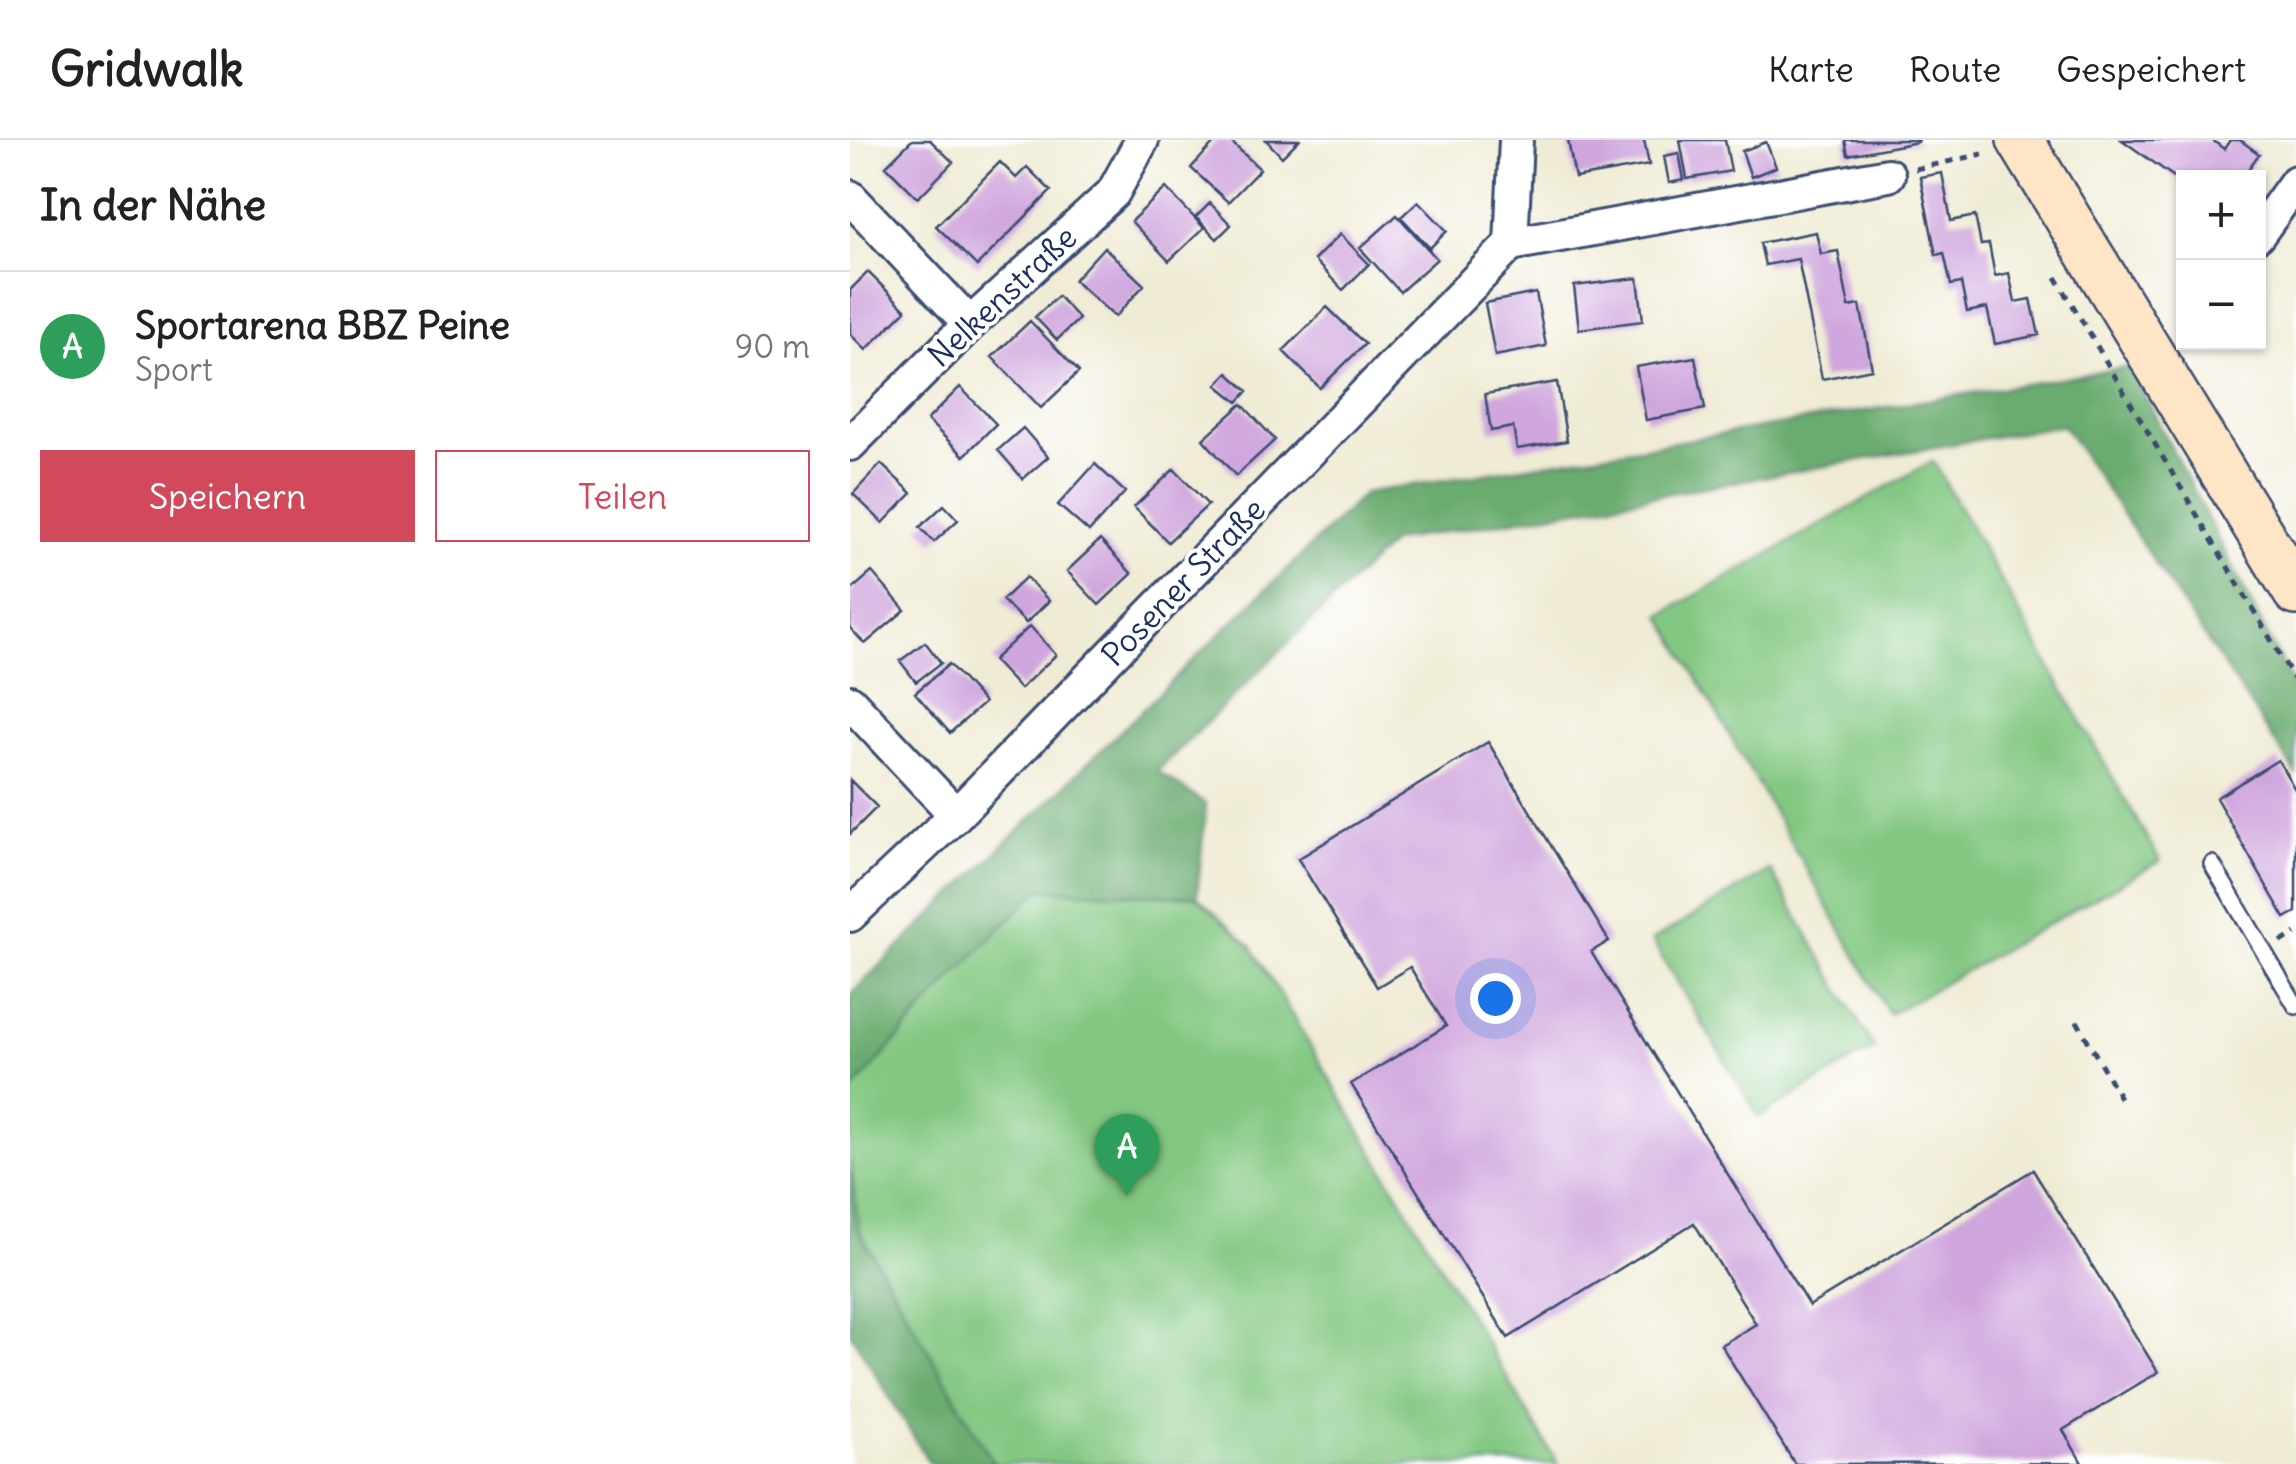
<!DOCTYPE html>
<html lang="de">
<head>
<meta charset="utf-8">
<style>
	:root { --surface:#fff; --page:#f2f2f2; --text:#222; --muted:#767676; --line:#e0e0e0; --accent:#d1495b }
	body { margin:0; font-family:Delius,sans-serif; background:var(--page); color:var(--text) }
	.controls { position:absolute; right:30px; top:30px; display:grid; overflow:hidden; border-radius:0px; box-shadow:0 2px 8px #0004 }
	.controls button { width:90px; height:90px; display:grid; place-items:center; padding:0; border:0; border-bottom:2px solid var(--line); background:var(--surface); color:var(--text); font:50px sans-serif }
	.you { position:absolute; left:645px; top:858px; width:35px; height:35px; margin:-25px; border:8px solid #fff; border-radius:50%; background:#1a73e8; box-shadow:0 0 0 15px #1a73e833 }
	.badge { display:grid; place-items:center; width:65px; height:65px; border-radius:50%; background:var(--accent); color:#fff; font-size:32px; font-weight:700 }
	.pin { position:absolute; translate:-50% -82px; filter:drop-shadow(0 2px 5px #0008) }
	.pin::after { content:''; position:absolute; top:52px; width:35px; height:30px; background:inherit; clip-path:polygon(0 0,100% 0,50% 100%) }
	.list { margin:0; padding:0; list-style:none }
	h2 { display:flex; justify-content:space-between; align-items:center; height:130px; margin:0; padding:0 40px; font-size:42px }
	h2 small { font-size:32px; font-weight:400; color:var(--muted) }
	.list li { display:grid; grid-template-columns:65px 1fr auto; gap:30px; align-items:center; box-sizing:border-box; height:150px; padding:0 40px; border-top:2px solid var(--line) }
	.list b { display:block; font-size:38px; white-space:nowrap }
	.list p { margin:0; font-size:32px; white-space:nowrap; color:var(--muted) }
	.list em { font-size:32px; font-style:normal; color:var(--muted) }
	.actions { display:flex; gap:20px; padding:30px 40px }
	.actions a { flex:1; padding:22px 0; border:2px solid var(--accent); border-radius:0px; text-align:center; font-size:35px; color:var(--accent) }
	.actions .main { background:var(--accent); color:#fff }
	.map { position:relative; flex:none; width:1446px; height:1324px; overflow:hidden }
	header { display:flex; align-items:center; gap:60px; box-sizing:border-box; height:140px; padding:0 50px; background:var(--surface); border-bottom:2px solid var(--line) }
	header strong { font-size:48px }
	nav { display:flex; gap:55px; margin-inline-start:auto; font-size:35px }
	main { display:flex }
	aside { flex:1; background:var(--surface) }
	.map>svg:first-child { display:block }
</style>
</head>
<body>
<header>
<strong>Gridwalk</strong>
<nav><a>Karte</a><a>Route</a><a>Gespeichert</a></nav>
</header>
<main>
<aside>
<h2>In der Nähe<small></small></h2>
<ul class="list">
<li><span class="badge" style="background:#2e9e5b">A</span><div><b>Sportarena BBZ Peine</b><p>Sport</p></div><em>90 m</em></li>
</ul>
<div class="actions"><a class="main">Speichern</a><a>Teilen</a></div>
</aside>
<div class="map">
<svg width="1446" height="1324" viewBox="0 0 1446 1324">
	<rect width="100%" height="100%" fill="#fff"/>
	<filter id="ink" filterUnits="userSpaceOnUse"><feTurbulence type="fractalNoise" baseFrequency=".01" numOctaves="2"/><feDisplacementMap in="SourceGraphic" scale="20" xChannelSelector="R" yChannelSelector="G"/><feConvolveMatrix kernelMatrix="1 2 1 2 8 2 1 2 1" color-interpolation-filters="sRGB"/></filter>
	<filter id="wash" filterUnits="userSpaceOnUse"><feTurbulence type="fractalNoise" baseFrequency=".0048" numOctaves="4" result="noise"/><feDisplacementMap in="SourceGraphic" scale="40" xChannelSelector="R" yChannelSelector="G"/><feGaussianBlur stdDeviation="2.25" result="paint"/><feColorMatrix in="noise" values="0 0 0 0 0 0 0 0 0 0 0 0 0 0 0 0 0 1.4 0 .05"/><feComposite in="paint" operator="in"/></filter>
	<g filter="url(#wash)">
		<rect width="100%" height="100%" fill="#efebd4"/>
		<path fill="#83c882" stroke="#4f7c70" stroke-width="2.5" d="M1083 321 1310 721 1039 874 811 475Z
			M920 730 1024 908 909 977 802 801Z
			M189 749 347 757 401 806 708 1324H144L9 1091 0 1020V953L104 836Z"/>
		<path fill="#6aac70" stroke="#426e67" stroke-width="2.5" d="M1280 227 1446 551V634L1213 285 543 401 307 631 356 664 347 757 189 749 104 836 0 953V855L515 353Z
			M0 1020 9 1091 144 1324H80L0 1192Z"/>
		<g id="blocks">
			<path fill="#cfa6dd" d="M62 0H80L103 22 68 58 36 26Z
				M367 0H379L410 29 378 62 341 28Z
				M416 0H449L432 17Z
				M718 0H794L799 25 725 38Z
				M830 0H875L881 31 837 39Z
				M995 0H1068V2L998 15Z
				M1272 0H1362L1374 9 1380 0H1390L1409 14 1392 38H1334V44Z
				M916 2 926 27 901 37 892 11Z
				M829 13 834 40 819 43 814 16Z
				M150 22 166 38 177 27 201 51 127 126 86 86Z
				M1092 33 1101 81 1125 76 1131 105 1139 104 1145 136 1159 133 1165 162 1181 159 1189 195 1145 204 1137 168 1117 172 1111 143 1101 145 1094 113 1086 115 1070 37Z
				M316 48 354 88 319 121 281 81Z
				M568 61 597 91 580 108 551 77Z
				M360 63 381 85 367 99 346 77Z
				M547 75 587 119 550 152 510 108Z
				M966 92 971 114 988 111 999 167 1010 165 1022 229 972 239 948 119 915 125 910 103Z
				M490 94 519 124 493 150 464 120Z
				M254 107 294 145 265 177 224 140Z
				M18 132 56 170 16 210 0 194V150Z
				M788 138 793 181 729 189 724 146Z
				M686 153 696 206 645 216 635 163Z
				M208 156 229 179 207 200 185 177Z
				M477 167 515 204 470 248 433 211Z
				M180 181 229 232 191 268 142 217Z
				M845 217 855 269 796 280 786 227Z
				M378 233 398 251 388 262 367 245Z
				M707 242 717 301 667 309 663 287 641 291 635 254Z
				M110 247 146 284 114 316 77 280Z
				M392 264 425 300 386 336 353 299Z
				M173 288 198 317 173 339 148 310Z
				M31 324 62 353 33 383 3 354Z
				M245 324 275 352 239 392 208 365Z
				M324 329 358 365 318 402 284 367Z
				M94 365 108 380 84 402 70 387Z
				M250 400 282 434 249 465 217 431Z
				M22 432 55 470 15 504 0 488V451Z
				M176 437 199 461 176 483 152 460Z
				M180 486 206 515 170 549 143 520Z
				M75 502 91 523 66 542 50 521Z
				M99 524 134 563 100 593 65 553Z
				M638 602 759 801 741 812 959 1166 1183 1030 1308 1232 1213 1290 1232 1323 945 1324 871 1205 906 1184 844 1083 658 1198 501 944 596 886 560 827 527 847 448 719Z
				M1428 620 1446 651V772L1435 778 1366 658Z
				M0 640 27 667 0 694Z"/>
		</g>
	</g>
	<g filter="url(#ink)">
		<use href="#blocks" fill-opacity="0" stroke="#3b4b70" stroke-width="2.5"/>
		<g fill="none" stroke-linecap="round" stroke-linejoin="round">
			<g stroke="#3b4b70" stroke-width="20">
				<path id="service" d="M1362 724 1446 866"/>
			</g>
			<g stroke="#3b4b70" stroke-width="38">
				<path id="minor" d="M0 57 120 184
					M1408 95 1446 42
					M661 104 666 0
					M0 304 120 184 263 53 292 0
					M0 562 106 675
					M0 775 106 675 661 104 1038 35"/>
			</g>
			<g stroke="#3b4b70" stroke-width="50">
				<path id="secondary" d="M1170 0 1446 452"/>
			</g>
			<path stroke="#3b4b70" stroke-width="5" stroke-dasharray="8 8" stroke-linecap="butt" d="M1065 29 1133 14
				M1206 137 1446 542
				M1431 802 1446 793
				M1227 881 1270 958"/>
			<use href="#service" stroke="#fff" stroke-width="15"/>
			<use href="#minor" stroke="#fff" stroke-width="32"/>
			<use href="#secondary" stroke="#fde5c5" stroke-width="45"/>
		</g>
	</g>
	<g text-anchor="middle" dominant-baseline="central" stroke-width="8" stroke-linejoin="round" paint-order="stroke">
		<g font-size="32" fill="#1b2f5e" stroke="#fff">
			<text transform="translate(152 156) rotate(-43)">Nelkenstraße</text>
			<text transform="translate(333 442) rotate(-46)">Posener Straße</text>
		</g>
	</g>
</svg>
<div class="controls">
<button>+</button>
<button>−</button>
</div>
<div class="you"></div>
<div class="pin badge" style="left:277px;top:1056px;background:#2e9e5b">A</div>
</div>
</main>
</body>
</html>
